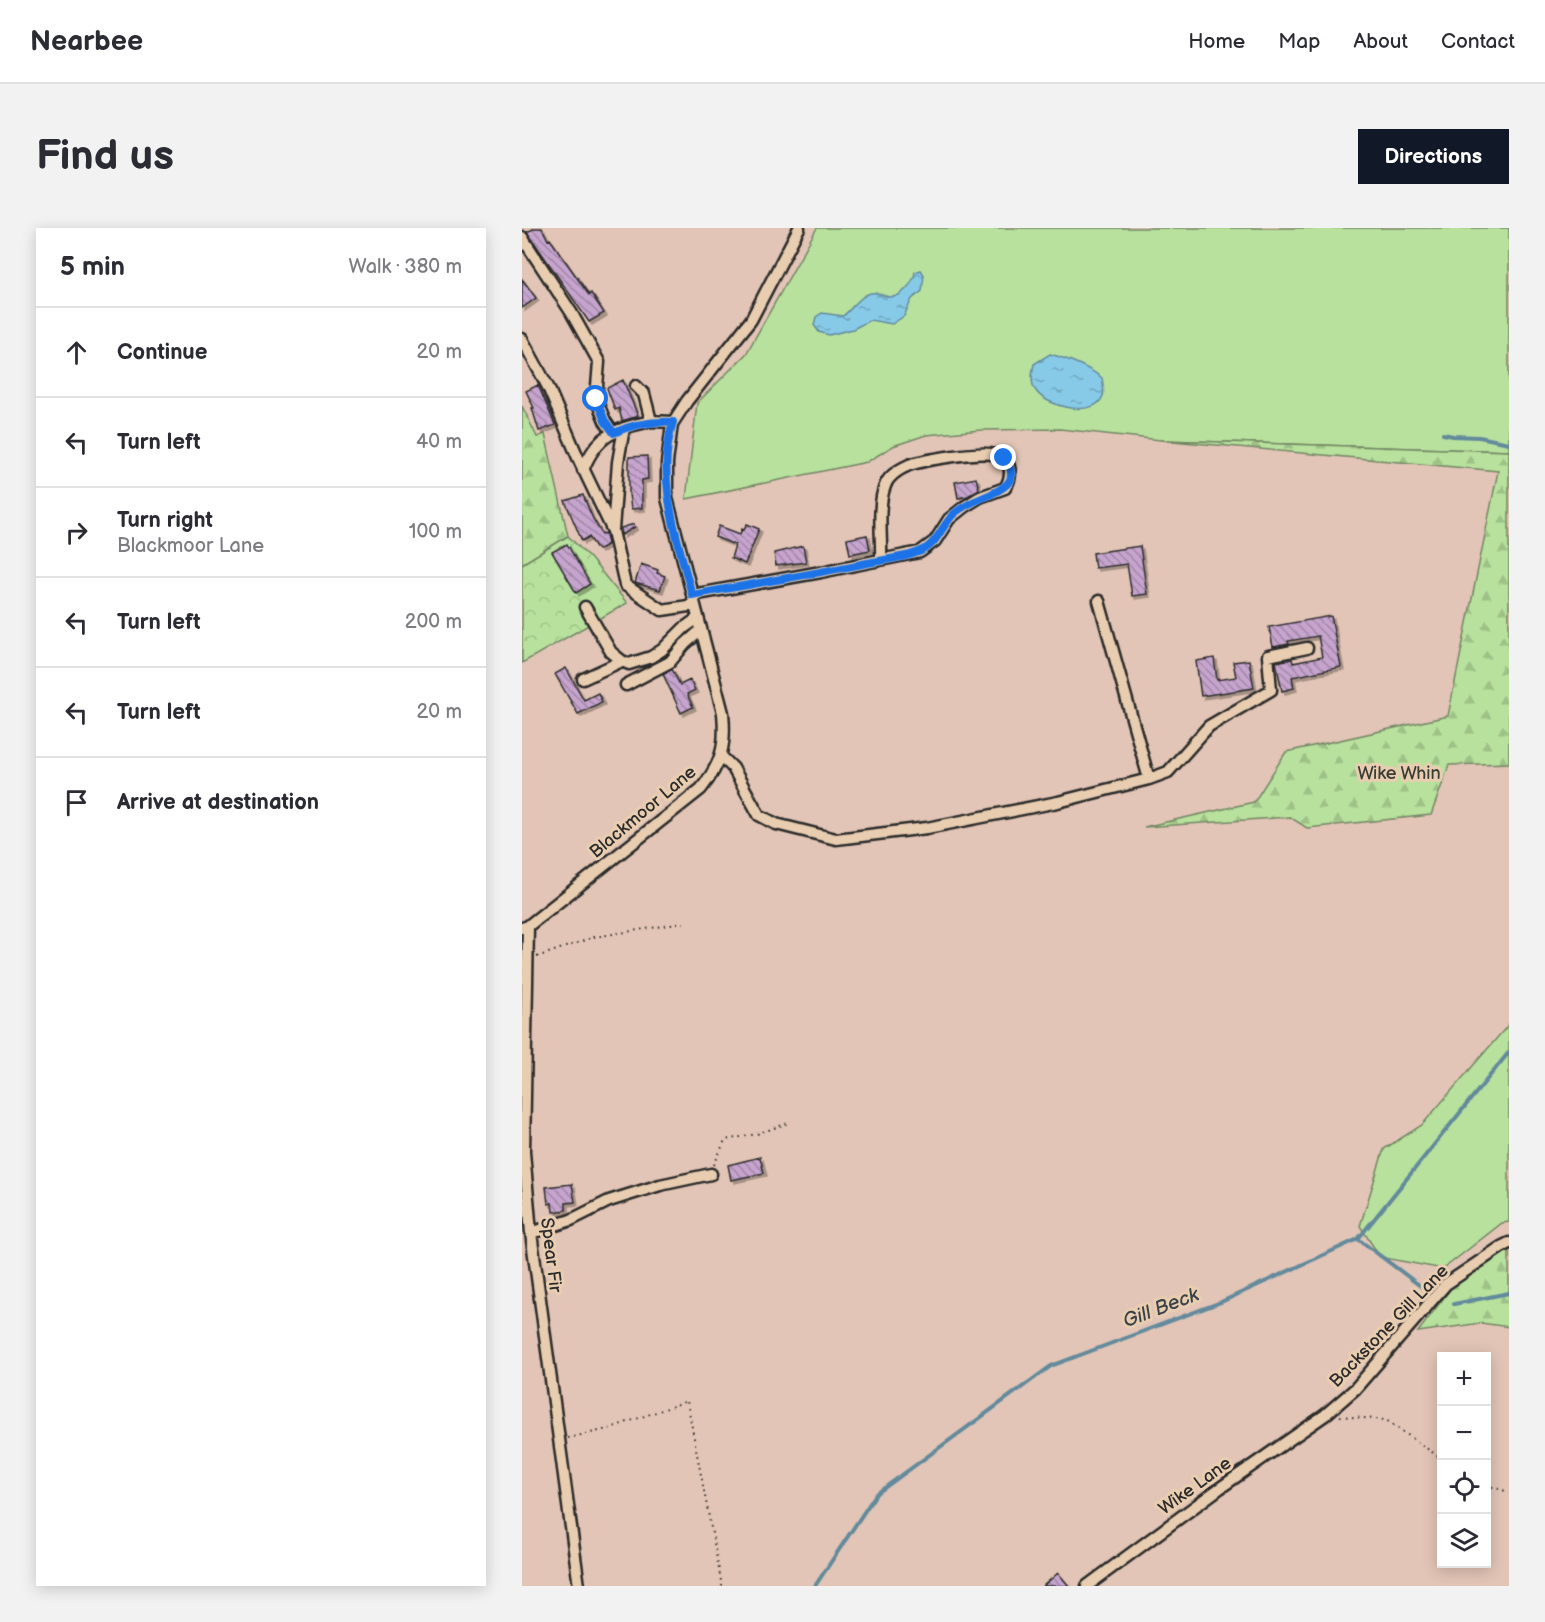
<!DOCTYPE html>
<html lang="en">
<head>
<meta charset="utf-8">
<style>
	:root { --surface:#fff; --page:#f2f2f3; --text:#2b2b33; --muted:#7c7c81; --line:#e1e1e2; --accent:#111827 }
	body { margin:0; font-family:"Balsamiq Sans",sans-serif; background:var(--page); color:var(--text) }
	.controls { position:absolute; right:18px; bottom:18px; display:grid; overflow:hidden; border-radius:0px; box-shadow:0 3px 15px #0003 }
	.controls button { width:54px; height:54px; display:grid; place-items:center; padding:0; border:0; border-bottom:2px solid var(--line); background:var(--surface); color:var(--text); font:30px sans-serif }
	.stop { position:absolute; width:18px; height:18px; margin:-14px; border:4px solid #1a73e8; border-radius:50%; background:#fff }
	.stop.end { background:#1a73e8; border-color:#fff; box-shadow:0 2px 6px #0008 }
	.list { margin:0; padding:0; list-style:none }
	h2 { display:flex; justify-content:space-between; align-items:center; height:78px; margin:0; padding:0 24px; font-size:26px }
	h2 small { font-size:20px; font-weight:400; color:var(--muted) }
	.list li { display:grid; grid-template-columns:39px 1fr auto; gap:18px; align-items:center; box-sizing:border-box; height:90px; padding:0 24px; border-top:2px solid var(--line) }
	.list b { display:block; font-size:22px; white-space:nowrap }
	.list p { margin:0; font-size:20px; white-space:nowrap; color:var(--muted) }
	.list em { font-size:20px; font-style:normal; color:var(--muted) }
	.icon { flex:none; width:33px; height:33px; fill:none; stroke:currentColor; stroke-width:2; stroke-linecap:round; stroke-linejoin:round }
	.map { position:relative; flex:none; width:987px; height:1358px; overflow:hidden; border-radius:0px }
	header { display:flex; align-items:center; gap:36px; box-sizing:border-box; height:84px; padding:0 30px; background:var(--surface); border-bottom:2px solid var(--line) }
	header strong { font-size:28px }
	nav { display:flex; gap:33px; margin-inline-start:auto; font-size:21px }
	.intro { display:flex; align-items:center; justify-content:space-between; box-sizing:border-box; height:144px; padding:0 36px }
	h1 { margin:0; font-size:42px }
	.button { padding:15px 27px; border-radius:0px; background:var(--accent); color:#fff; font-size:21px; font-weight:700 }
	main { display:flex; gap:36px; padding:0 36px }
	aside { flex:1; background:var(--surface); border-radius:0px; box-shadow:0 3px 15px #0003 }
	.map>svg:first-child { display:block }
</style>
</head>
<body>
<header>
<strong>Nearbee</strong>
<nav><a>Home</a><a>Map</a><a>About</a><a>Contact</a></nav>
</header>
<div class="intro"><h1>Find us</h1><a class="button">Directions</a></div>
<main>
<aside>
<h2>5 min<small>Walk · 380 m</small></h2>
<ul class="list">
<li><svg class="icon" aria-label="ahead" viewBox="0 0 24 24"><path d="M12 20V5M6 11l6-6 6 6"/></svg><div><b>Continue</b></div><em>20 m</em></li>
<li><svg class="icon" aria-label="left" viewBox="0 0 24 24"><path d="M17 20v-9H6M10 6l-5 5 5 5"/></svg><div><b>Turn left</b></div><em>40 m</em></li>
<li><svg class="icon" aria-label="right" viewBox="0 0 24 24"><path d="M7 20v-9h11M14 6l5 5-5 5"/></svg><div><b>Turn right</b><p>Blackmoor Lane</p></div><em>100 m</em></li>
<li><svg class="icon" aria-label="left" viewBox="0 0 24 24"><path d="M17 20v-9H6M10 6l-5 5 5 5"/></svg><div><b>Turn left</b></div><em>200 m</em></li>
<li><svg class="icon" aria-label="left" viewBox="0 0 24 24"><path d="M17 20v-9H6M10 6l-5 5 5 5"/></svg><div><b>Turn left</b></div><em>20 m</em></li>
<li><svg class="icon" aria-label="arrive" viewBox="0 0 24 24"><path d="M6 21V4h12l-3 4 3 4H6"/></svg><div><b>Arrive at destination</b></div></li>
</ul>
</aside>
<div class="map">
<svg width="987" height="1358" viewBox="0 0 987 1358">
	<defs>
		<pattern id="forest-firs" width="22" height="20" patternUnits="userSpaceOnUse" patternTransform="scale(1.5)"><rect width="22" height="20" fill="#b8e19d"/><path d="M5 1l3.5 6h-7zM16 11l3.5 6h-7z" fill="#9ec187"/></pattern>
		<pattern id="park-crowns" width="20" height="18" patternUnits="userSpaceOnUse" patternTransform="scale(1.5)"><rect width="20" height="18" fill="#b8e19d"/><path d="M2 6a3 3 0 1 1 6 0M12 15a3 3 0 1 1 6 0" fill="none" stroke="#9ec187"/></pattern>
		<pattern id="water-ripples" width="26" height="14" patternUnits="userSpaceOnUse" patternTransform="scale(1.5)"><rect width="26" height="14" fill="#87cae8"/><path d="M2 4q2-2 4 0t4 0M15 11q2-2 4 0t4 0" fill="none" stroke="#6fa4bc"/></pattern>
		<pattern id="building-back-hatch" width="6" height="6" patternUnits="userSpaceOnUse" patternTransform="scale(1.5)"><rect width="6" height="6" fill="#c6a4ce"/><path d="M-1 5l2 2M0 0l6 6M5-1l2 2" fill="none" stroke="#a186a7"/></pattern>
		<filter id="shadow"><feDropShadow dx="3" dy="3" stdDeviation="0" flood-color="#0004"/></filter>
	</defs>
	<rect width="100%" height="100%" fill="#e2c5b6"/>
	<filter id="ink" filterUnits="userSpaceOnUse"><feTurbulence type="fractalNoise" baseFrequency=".0167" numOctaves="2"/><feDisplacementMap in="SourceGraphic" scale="12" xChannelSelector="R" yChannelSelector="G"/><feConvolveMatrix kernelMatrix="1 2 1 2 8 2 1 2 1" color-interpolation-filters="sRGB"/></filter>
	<g filter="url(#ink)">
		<path fill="#b8e19d" stroke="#728664" stroke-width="1.5" d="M295 0H987V223L639 212 538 201 459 202 404 207 371 218 345 234 164 271 175 175 224 126Z
			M987 796V994L980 995 921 1041 858 1029 838 998 862 921 900 897Z"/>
		<path fill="url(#forest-firs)" stroke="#728664" stroke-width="1.5" d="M0 178 15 209 23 206 46 308 0 336Z
			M639 212 987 223V535L927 537 909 587 785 600 768 589 622 599 732 574 764 524 926 488 976 243Z
			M987 1022V1099L959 1095 896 1104 929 1060Z"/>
		<path fill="url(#park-crowns)" stroke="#728664" stroke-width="1.5" d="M46 308 69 331 105 375 0 435V336Z"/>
		<path fill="url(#water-ripples)" stroke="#628a9c" stroke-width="1.5" d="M399 42 402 47 400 63 390 71 382 88 370 96 348 92 331 101 307 107 297 104 292 97 294 89 300 85 321 88C329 82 337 69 346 66 355 62 361 69 369 69 380 69 392 54 393 44Z
			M528 126C546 131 566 139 580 150 581 158 584 166 578 173 566 188 524 178 514 163 508 155 510 145 512 136Z"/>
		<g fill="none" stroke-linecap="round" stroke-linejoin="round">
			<path stroke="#628a9c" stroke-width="4" d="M921 206 931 208 957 209 987 215
				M836 1011 901 1060
				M932 1076 987 1065
				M293 1358 354 1266 529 1138 699 1074 836 1011 987 824"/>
		</g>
		<path fill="url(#building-back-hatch)" stroke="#2b2b2b" stroke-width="1.5" filter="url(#shadow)" d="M13 0H20L26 12 28 11 67 67 69 65 82 85 67 94 5 4Z
			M0 51 14 70 0 80Z
			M101 152 116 188 100 193 97 180 93 182 85 160Z
			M16 157 33 197 17 203 10 180H12L4 163Z
			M125 228 126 251 120 252V280L109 281 107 266V229Z
			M454 250 457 261 446 268 436 270 433 254Z
			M61 267 71 291 80 306 84 305 86 316 76 322 67 309 60 313 43 273Z
			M112 296 113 299 100 307 99 300Z
			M225 296 237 301 223 336 209 330 213 317 193 309 197 298 218 306 220 301 222 302Z
			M345 307 348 322 328 326 325 311Z
			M45 316 68 356 54 365 30 324Z
			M281 318 284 334 254 338 252 325Z
			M618 318 625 366 610 368 605 336 573 340 571 325Z
			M119 336 136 342 135 345 143 348 138 362 113 355Z
			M809 388 819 439 770 449 772 460 760 463 754 434 770 431 771 435 800 429 796 408 766 413 767 416 751 419 747 399Z
			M692 430 695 452 714 449 711 434 727 432 732 460 679 468 674 433Z
			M44 440 62 472 76 465 80 474 56 486 33 446Z
			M150 441 158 457 168 452 173 462 165 466 171 479 159 485 141 446Z
			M238 929 242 945 209 952 206 937Z
			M50 956 53 974 44 975V982L31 984 30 975 26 976 24 959Z
			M536 1345 547 1358H521Z"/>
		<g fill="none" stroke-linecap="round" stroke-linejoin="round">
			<g stroke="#2b2b2b" stroke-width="15">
				<path id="minor" d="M0 9 49 84 77 134 74 171 83 193 91 205
					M0 111 26 159 57 232 91 303 103 357 140 382 173 377
					M114 158 122 166 129 193 151 194
					M61 242C75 206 94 201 129 193
					M91 302 96 234 102 200
					M170 367 299 344 398 324 413 313 427 291 442 279 458 269 483 260C491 248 490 231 474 227 459 222 402 232 387 237 378 241 366 248 363 258 355 277 360 311 359 331
					M63 379 89 424 100 433 107 436 129 429 140 422 162 400 176 390
					M61 451 100 433
					M104 457 148 434 163 416 179 402
					M199 528 211 540 237 587 254 596 314 611 405 600 536 574 627 551 577 373
					M627 551 646 544 687 498 749 462 746 428 785 420
					M6 698 2 924 9 1005 57 1358
					M0 700 6 698 179 561C200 535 204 517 201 485L145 270V235L150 196 165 173 229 92 277 0
					M9 1005 49 992 87 973 138 957 189 946
					M565 1358 698 1260 803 1187 833 1161 924 1056 979 1019 987 1015"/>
			</g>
			<path stroke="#2b2b2b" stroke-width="2" stroke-dasharray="1.5 4.5" stroke-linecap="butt" d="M15 729 72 709 161 695
				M192 937 203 912 235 906 269 894
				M818 1188 864 1192 920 1231
				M46 1210 86 1201 165 1173 200 1358
				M964 1257 987 1264"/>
			<use href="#minor" stroke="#e9cdb0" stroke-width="10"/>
		</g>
	</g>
	<g fill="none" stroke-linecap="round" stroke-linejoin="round" filter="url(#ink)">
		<path stroke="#1a73e8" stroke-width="8" d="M74 171 83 193 92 205C111 196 129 193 151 194 133 251 156 312 170 367 229 356 287 347 345 335 363 331 387 330 403 321 414 315 418 303 426 293 430 286 439 280 447 276 465 266 506 259 482 230"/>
	</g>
	<g text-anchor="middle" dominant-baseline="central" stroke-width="6" stroke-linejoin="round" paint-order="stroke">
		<g font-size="18" fill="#393d36" stroke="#e9cdb0">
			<text x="877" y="545">Wike Whin</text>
		</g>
		<g font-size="18" fill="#2b2b2b" stroke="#e9cdb0">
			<text transform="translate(121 584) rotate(-40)">Blackmoor Lane</text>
			<text transform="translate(29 1027) rotate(83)">Spear Fir</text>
			<text transform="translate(867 1098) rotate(-46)">Backstone Gill Lane</text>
			<text transform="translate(673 1258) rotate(-36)">Wike Lane</text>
		</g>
		<g font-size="20" font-style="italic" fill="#394347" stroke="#e9cdb0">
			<text transform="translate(639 1080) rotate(-21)">Gill Beck</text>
		</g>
	</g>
</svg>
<div class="controls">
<button>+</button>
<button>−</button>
<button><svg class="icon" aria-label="locate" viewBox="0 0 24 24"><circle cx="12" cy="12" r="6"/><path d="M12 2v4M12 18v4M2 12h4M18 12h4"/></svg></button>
<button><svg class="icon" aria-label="layers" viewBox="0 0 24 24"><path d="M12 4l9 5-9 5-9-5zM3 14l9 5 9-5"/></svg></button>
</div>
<div class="stop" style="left:74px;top:171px"></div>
<div class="stop end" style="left:482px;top:230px"></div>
</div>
</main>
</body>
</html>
